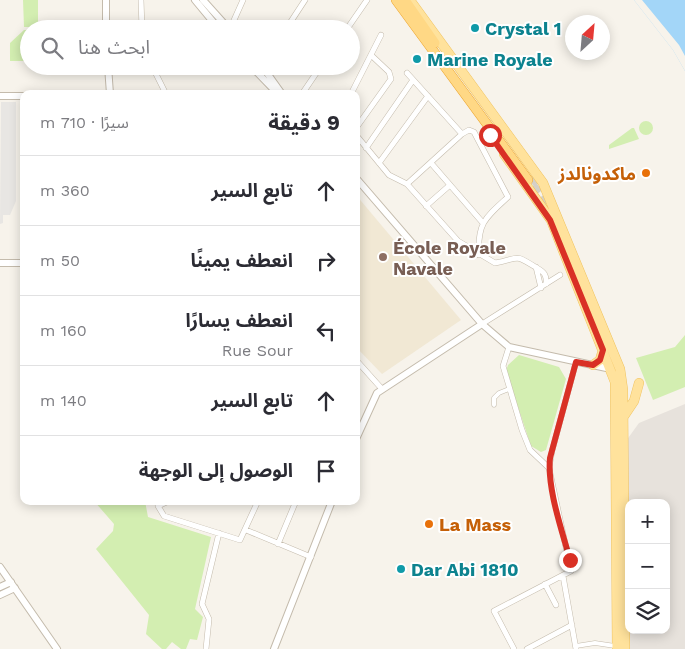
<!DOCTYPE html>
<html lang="ar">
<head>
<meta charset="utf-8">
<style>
	:root { --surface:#fff; --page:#f2f2f3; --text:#2b2b33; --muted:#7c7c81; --line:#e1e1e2 }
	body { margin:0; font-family:"Work Sans","Noto Sans Arabic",sans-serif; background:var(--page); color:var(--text); direction:rtl }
	.controls { position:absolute; right:15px; bottom:15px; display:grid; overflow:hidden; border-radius:10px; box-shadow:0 2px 12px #0003 }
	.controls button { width:45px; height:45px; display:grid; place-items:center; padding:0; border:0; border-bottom:1px solid var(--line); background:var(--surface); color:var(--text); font:25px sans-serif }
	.compass { position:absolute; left:565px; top:15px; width:45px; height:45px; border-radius:50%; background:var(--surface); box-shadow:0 2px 12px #0003; rotate:26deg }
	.stop { position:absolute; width:15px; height:15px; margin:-11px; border:4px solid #d93025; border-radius:50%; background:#fff }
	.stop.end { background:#d93025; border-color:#fff; box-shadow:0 1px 5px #0008 }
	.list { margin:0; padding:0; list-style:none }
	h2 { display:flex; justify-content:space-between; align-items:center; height:65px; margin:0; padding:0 20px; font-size:21px }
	h2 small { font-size:16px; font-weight:400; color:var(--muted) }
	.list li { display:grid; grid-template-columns:32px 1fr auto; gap:15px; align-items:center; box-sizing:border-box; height:70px; padding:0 20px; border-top:1px solid var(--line) }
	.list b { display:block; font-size:19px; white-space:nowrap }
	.list p { margin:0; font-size:16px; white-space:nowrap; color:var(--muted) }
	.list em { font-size:16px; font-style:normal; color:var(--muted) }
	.icon { flex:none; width:28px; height:28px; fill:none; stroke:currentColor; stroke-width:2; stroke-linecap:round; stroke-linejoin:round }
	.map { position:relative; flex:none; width:685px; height:649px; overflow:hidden; direction:ltr }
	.search { position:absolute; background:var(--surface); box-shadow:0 2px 12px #0003; left:20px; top:20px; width:340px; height:55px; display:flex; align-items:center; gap:12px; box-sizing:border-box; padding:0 18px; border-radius:28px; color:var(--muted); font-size:19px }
	.panel { position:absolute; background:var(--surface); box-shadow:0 2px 12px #0003; left:20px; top:90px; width:340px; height:415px; border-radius:10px; direction:rtl }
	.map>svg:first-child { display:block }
</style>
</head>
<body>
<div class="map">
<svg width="685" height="649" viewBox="0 0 685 649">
	<rect width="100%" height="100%" fill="#f7f3eb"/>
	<path fill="#e7e2dc" d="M685 404V649H629V630H666V503H629V617L626 441 639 423Z"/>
	<path fill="#f1e8d4" d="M356 195 461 320 382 374 356 347Z"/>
	<path fill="#d3eeb1" d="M23 0H38V27H24Z
		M24 30H29V61H10V43Z
		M639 128a7 7 0 1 1 14 0a7 7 0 1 1-14 0Z
		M632 128H634L639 139 609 149V145Z
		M685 335V387L653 400 636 358 675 347Z
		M519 355 559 367 566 379 546 450 541 452 531 446 506 371 508 365Z
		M94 501H145L148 517 211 537 195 609 203 617 197 640 190 639 186 649H181L172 642 166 649H162L146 634 149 615 96 549 113 531 114 524Z"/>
	<path fill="#e8e6e3" d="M1 102H16V201L10 215H3V223L0 224Z"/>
	<path fill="#a3d6f8" d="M634 0H685V71L673 50Z"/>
	<path fill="#f7f3eb" d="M634 0H642L679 45 685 56V71L673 50Z
		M685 136V186L679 171 680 149Z"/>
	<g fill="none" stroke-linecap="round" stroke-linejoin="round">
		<path stroke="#d5d0c7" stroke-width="9" stroke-dasharray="9 4.5" stroke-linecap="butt" d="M532 177 542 189
			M533 186 544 200 554 219"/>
		<g stroke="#c4bbac" stroke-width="5">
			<path id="pedestrian" d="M494 405V398L499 393 509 389
				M576 646 595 643 615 646"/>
		</g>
		<g stroke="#c4bbac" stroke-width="6">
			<path id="minor" d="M141 0 142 29
				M230 29 243 0
				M286 29 305 0
				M347 29 367 0
				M152 66 166 94
				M407 73 462 134
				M302 94 321 66
				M351 94 381 35
				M356 128 391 79 389 72 372 56
				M356 135 389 175 407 184 458 241 495 263C521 258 513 253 537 268 544 272 547 275 546 284
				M366 148 413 80
				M379 163 428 96
				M431 163 483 223
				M407 184 462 134 469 130 474 132 508 197C486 217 477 223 479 255
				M426 206 450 185
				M536 267 541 288
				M482 324 560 275
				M509 347 503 366 522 430 530 450 549 468
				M356 360 382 389
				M169 501 158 506 164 516 240 540 258 501
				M246 530 311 557
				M278 544 296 501
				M563 576 576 649
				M545 584 556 605
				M206 649 209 619 202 604 219 533
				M514 649 494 611 571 571 549 468 552 451 576 362
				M527 649 572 625"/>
		</g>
		<g stroke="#c4bbac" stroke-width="8">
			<path id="tertiary" d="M106 0V29
				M195 0 219 29
				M203 0 229 29
				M108 66 110 94
				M251 66 278 94
				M262 66 282 94
				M0 96H24
				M356 178 482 324 509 347 611 369
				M0 263H24
				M356 439 377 393 482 324
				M0 567 57 649
				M0 587 11 582
				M0 595 15 588
				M274 649 332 501"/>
		</g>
		<g stroke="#f0c360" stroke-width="10">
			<path id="primary" d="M412 3 543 183 620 369 623 390 625 649
				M504 154 551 220 615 382 617 649
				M593 365 600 360 603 350
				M624 416 634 401 639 383"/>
		</g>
		<g stroke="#eda52f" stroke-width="10">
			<path id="trunk" d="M396 0 528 180
				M405 0 435 43"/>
		</g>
		<use href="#pedestrian" stroke="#fff" stroke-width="4"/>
		<use href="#minor" stroke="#fff" stroke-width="5"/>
		<use href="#tertiary" stroke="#fff" stroke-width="6"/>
		<use href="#primary" stroke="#ffe29c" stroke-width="9"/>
		<use href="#trunk" stroke="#ffd885" stroke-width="9"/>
	</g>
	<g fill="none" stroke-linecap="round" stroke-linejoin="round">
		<path stroke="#d93025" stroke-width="6" d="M490 135 550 220 603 350 600 360 593 365 576 362 550 458C547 489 562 530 570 560"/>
	</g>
	<g fill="#0f9aa8" stroke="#fff" stroke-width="2">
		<circle cx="475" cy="28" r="5"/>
		<circle cx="417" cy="59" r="5"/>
		<circle cx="401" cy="569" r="5"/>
	</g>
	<g fill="#e8710a" stroke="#fff" stroke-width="2">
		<circle cx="646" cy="173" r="5"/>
		<circle cx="429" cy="524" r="5"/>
	</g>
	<circle fill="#8d6e63" stroke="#fff" stroke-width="2" cx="383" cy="257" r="5"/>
	<g text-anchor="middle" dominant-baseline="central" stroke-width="4" stroke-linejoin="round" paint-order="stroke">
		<g font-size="18" font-weight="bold" fill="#0d838f" stroke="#fff" text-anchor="start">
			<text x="485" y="28">Crystal 1</text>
			<text x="427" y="59">Marine Royale</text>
			<text x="411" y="569">Dar Abi 1810</text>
		</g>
		<g font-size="18" font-weight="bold" fill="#c56008" stroke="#fff" text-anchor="end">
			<text x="636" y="173">ماكدونالدز</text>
			<text x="439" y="524" text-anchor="start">La Mass</text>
		</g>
		<g font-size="18" font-weight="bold" fill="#785e54" stroke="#fff" text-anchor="start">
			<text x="393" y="247">École Royale<tspan x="393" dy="21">Navale</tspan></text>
		</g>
	</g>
</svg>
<div class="controls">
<button>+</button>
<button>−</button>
<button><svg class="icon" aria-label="layers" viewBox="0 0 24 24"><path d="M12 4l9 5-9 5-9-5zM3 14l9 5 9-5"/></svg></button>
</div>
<svg class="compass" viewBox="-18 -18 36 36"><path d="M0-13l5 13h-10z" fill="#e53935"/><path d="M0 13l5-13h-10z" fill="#7c7c81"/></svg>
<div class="stop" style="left:490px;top:135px"></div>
<div class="stop end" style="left:570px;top:560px"></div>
<div class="search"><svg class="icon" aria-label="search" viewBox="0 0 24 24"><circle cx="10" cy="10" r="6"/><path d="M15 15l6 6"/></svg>ابحث هنا</div>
<section class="panel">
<h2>9 دقيقة<small>سيرًا · 710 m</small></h2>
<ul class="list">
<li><svg class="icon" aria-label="ahead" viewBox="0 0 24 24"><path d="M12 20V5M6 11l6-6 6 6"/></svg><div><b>تابع السير</b></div><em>360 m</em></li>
<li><svg class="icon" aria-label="right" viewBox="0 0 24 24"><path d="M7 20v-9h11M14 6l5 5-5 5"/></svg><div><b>انعطف يمينًا</b></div><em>50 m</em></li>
<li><svg class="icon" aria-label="left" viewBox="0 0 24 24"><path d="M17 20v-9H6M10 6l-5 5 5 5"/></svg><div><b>انعطف يسارًا</b><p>Rue Sour</p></div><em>160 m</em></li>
<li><svg class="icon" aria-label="ahead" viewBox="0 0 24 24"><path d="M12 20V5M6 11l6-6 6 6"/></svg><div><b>تابع السير</b></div><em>140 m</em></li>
<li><svg class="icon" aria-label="arrive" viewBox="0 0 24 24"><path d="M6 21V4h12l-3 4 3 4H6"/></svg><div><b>الوصول إلى الوجهة</b></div></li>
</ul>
</section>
</div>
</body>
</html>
